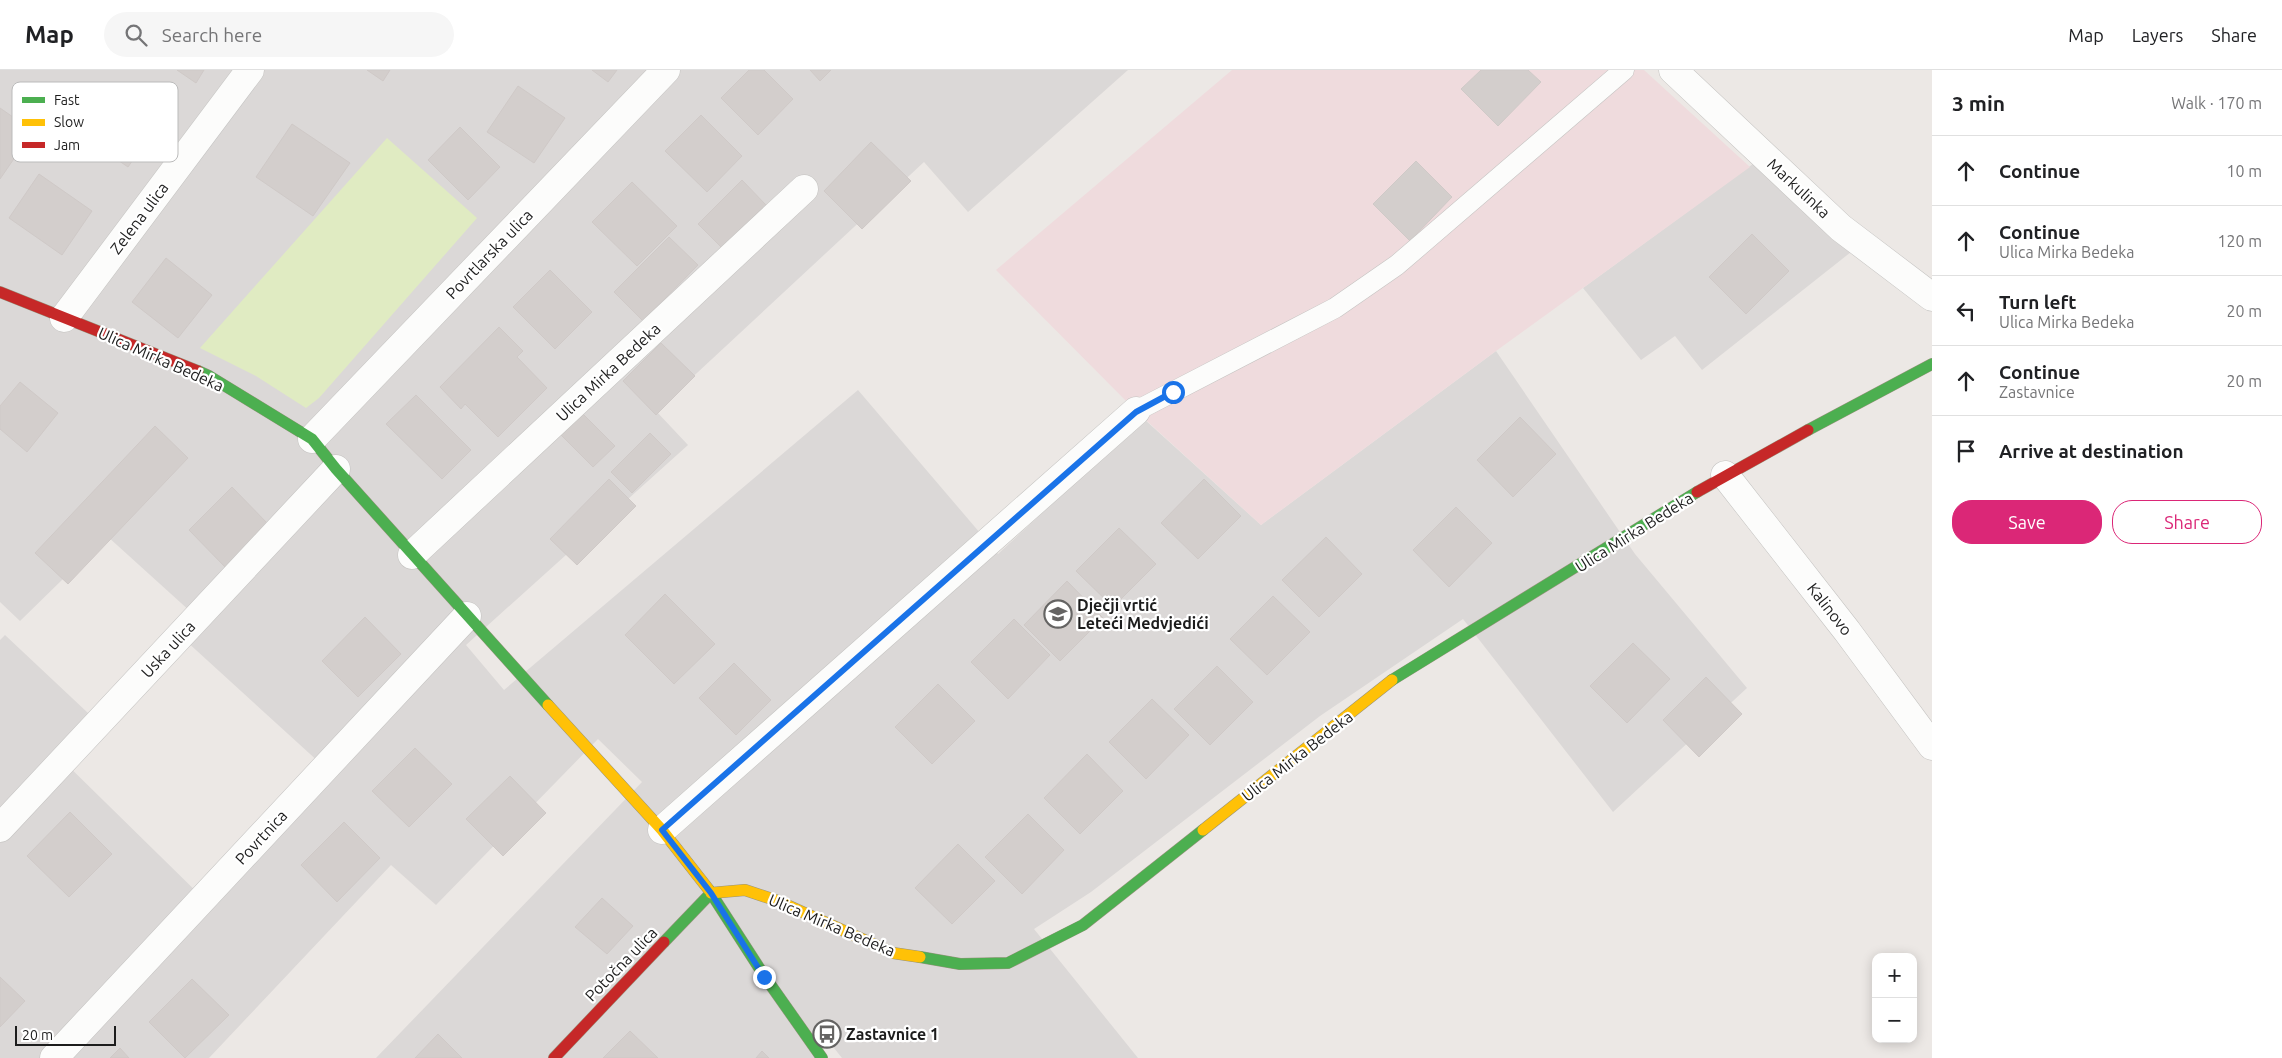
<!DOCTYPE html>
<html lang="en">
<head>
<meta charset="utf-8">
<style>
	:root { --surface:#fff; --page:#f6f6f6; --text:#202124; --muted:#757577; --line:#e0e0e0; --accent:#db2777 }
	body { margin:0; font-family:Ubuntu,sans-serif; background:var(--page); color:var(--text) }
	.controls { position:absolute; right:15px; bottom:15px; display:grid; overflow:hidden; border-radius:10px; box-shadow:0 2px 12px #0003 }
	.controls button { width:45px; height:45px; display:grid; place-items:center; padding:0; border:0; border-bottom:1px solid var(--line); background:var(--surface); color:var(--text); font:25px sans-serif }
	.scale { position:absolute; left:15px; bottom:12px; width:101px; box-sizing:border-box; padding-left:5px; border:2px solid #1d1d1d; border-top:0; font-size:14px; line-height:18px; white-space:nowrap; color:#1d1d1d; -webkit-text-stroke:4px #fff; paint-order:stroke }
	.stop { position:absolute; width:15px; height:15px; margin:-11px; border:4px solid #1a73e8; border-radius:50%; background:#fff }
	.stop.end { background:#1a73e8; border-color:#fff; box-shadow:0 1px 5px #0008 }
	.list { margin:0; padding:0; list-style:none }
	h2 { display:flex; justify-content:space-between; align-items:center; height:65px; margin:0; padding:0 20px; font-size:21px }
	h2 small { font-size:16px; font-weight:400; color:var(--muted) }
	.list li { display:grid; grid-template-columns:32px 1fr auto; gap:15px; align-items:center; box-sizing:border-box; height:70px; padding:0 20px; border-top:1px solid var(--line) }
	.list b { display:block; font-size:19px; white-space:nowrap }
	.list p { margin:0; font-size:16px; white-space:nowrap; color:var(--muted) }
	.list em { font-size:16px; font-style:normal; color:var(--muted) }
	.actions { display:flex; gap:10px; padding:15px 20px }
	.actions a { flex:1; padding:11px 0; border:1px solid var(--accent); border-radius:20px; text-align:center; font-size:18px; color:var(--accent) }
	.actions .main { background:var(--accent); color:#fff }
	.icon { flex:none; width:28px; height:28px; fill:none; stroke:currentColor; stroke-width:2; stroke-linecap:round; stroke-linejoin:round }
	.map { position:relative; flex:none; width:1932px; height:988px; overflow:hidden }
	header { display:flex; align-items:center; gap:30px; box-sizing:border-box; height:70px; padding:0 25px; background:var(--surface); border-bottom:1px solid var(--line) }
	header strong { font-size:24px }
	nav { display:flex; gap:28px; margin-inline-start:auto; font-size:18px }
	.search { width:350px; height:45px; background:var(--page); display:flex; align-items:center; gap:12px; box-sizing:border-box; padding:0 18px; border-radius:28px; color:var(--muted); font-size:19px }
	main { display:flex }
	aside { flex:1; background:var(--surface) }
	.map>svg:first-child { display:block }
</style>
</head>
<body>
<header>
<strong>Map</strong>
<div class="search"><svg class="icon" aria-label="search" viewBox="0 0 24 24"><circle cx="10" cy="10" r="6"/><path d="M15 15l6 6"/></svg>Search here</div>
<nav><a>Map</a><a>Layers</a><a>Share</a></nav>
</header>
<main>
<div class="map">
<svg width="1932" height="988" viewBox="0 0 1932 988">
	<rect width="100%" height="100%" fill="#ece8e5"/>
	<path fill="#dbd8d7" d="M0 0H1128L968 142 924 92 656 341 688 375 466 575 504 620 858 320 998 484 1144 349 1261 455 1496 281 1635 484 1747 618 1613 742 1463 549 1320 646 1091 822 1034 859 1138 988H842L830 973 815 988H376L642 712 598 669 436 835 391 795 209 988H0V570L5 565 88 643 53 681 210 835 332 704 185 570 202 552 107 466 20 551 0 532Z
		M1757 91 1851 182 1702 300 1675 266 1641 290 1583 218Z"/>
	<path fill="#efdbdd" d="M1232 0H1644L1750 97 1496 281 1261 455 1136 341 996 200Z"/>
	<path fill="#e0ebc2" d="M387 68 477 148 319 328 306 338 256 306 200 278Z"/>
	<path fill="#d3cecc" stroke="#cfc9c7" d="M177 0H204L196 13Z
		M367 0H390L383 11Z
		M592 0H617L608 12Z
		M749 0H764L793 29 758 65 721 28Z
		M810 0H831L820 11Z
		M1481 0H1528L1541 12 1498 56 1461 19Z
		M100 14 158 54 128 97 70 57Z
		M518 16 565 48 534 93 487 62Z
		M0 38 33 61 0 109Z
		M701 45 742 86 707 122 665 81Z
		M292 54 350 93 313 146 256 107Z
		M460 57 500 97 468 130 428 90Z
		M871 72 911 111 862 159 824 121Z
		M1416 91 1452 127 1410 171 1373 134Z
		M39 104 92 141 62 185 9 148Z
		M742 110 766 135 722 178 698 154Z
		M632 112 677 156 637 196 592 152Z
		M1752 164 1789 201 1746 244 1709 207Z
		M669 167 698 195 643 251 614 222Z
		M166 188 212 225 178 268 132 232Z
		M550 200 592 242 555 279 513 237Z
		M499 257 523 281 517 287 547 318 498 367 465 334 461 339 440 317Z
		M661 273 695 306 656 345 623 311Z
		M20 312 58 343 27 382 0 359V336Z
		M416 325 471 380 442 409 386 354Z
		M582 343 615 376 593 397 561 365Z
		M1520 347 1556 384 1513 427 1477 390Z
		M155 356 188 388 68 514 35 483Z
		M650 363 671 384 632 423 611 402Z
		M609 409 636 436 577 495 550 469Z
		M1204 409 1241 446 1198 489 1161 453Z
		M232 417 268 454 225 497 189 460Z
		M1456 437 1492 473 1449 517 1413 480Z
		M1119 458 1156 494 1113 537 1076 501Z
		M1326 467 1362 504 1319 547 1282 510Z
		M1067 511 1103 548 1060 591 1024 555Z
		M665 524 715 574 674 614 625 565Z
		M1273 526 1310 562 1267 605 1230 569Z
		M365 547 401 584 358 627 322 591Z
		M1014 549 1050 585 1008 629 971 592Z
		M1633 573 1670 609 1627 653 1590 616Z
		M734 593 771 630 736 665 699 628Z
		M1217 596 1253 632 1210 675 1174 639Z
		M1706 607 1742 644 1699 687 1663 650Z
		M938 614 975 651 932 694 895 657Z
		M1152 629 1189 665 1146 709 1109 672Z
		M415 678 452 714 409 757 372 721Z
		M1087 684 1123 721 1080 764 1044 728Z
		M510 706 546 743 503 786 466 749Z
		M70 742 112 784 69 827 27 786Z
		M1028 744 1064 780 1022 824 985 787Z
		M344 752 380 788 337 832 301 795Z
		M958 774 995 811 952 854 915 818Z
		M602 828 633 856 607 884 575 857Z
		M0 907 25 931 0 957Z
		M192 909 229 945 185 988 149 952Z
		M630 961 658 988H603Z
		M438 964 462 988H415Z
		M120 978 129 988H110Z
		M762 981 769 988H756Z"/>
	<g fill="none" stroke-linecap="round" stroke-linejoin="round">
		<g stroke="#c4c3c1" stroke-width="21">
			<path id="lane" d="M1136 341 1335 238 1397 195 1624 0"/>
		</g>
		<g stroke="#c4c3c1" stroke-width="29">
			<path id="street" d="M1673 0 1841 158 1932 227
				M64 248 250 0
				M312 369 666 0
				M1725 405 1847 561 1932 676
				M412 485 804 119
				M0 758 336 399
				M662 760 1136 341
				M54 988 467 546"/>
		</g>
		<g stroke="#97937c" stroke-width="12">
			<path id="fast" d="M198 301 209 306 312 369 336 399 548 635
				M1808 360 1932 294
				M1392 610 1697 422
				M709 820 765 907 822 988
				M664 872 711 823
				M920 887 960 894 1008 893 1083 855 1203 760"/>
		</g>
		<g stroke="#97937c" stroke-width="12">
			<path id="slow" d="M548 635 662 760 709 820
				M1203 760 1392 610
				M711 823 745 820 778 831 893 883 920 887"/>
		</g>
		<g stroke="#97937c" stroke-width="12">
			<path id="jam" d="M0 222 198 301
				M1697 422 1808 360
				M554 988 664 872"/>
		</g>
		<use href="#lane" stroke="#fcfcfb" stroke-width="20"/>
		<use href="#street" stroke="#fcfcfb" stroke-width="28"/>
		<use href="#fast" stroke="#4caf50" stroke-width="11"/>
		<use href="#slow" stroke="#ffc107" stroke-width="11"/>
		<use href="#jam" stroke="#c62828" stroke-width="11"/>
	</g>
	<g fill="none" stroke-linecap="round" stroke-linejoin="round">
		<path stroke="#1a73e8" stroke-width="6" d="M764 907 711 823 662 760 1136 342 1173 322"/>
	</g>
	<defs>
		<g id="school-ring" transform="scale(1.4375)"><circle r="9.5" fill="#fff" stroke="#656463" stroke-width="1.5"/><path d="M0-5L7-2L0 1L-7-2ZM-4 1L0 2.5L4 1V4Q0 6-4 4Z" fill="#656463"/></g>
		<g id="bus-ring" transform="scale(1.4375)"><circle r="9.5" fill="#fff" stroke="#656463" stroke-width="1.5"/><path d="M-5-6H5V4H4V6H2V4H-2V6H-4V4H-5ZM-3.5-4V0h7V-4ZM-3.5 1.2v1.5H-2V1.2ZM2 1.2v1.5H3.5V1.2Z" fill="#656463"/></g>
	</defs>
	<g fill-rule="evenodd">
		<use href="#school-ring" x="1058" y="544"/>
		<use href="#bus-ring" x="827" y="964"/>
	</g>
	<g text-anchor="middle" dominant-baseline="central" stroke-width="4.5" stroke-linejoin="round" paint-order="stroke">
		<g font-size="16" fill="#1d1d1d" stroke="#fff">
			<text transform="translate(1799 118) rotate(43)">Markulinka</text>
			<text transform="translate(139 148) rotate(-53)">Zelena ulica</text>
			<text transform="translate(489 184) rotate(-46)">Povrtlarska ulica</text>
			<text transform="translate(161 289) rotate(24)">Ulica Mirka Bedeka</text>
			<text transform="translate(608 302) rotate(-43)">Ulica Mirka Bedeka</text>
			<text transform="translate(1634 462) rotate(-32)">Ulica Mirka Bedeka</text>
			<text transform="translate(1830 539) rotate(52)">Kalinovo</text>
			<text transform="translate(168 579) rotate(-47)">Uska ulica</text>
			<text transform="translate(1297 686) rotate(-38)">Ulica Mirka Bedeka</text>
			<text transform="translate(261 767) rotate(-47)">Povrtnica</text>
			<text transform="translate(832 855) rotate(23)">Ulica Mirka Bedeka</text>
			<text transform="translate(621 894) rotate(-46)">Potočna ulica</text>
		</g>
		<g font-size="16" font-weight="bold" fill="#1d1d1d" stroke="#fff" text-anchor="start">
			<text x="1077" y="535">Dječji vrtić<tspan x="1077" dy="18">Leteći Medvjedići</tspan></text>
			<text x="846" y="964">Zastavnice 1</text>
		</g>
	</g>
	<rect x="12" y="12" width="166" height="80" rx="8" fill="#fff" stroke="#bbb" stroke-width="1"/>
	<rect x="22" y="27" width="23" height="6" fill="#4caf50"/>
	<rect x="22" y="49" width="23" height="7" fill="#ffc107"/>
	<rect x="22" y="72" width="23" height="6" fill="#c62828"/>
	<g font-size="14" fill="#1d1d1d">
		<text x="54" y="35">Fast</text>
		<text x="54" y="57">Slow</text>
		<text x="54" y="80">Jam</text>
	</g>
</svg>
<div class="controls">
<button>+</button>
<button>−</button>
</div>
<div class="scale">20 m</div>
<div class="stop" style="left:1173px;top:322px"></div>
<div class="stop end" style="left:764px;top:907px"></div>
</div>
<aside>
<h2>3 min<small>Walk · 170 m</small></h2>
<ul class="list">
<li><svg class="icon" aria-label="ahead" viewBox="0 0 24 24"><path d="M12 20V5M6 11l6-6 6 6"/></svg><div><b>Continue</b></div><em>10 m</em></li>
<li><svg class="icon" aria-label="ahead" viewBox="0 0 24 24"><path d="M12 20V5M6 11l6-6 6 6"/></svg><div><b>Continue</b><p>Ulica Mirka Bedeka</p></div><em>120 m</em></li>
<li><svg class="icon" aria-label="left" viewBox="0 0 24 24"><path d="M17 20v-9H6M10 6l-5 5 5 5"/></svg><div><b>Turn left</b><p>Ulica Mirka Bedeka</p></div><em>20 m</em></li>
<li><svg class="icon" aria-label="ahead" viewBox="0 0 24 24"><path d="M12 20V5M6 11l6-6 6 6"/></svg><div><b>Continue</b><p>Zastavnice</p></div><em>20 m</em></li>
<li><svg class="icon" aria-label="arrive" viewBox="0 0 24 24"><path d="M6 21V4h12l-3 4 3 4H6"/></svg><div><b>Arrive at destination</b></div></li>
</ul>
<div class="actions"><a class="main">Save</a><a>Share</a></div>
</aside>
</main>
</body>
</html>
